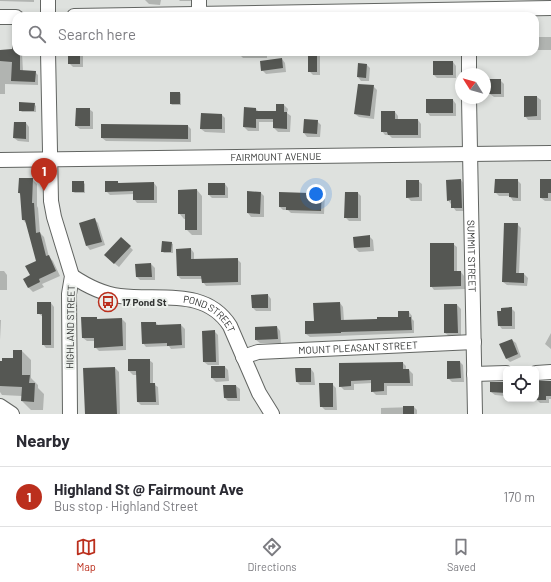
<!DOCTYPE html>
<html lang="en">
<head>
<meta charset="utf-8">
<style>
	:root { --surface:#fff; --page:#f7f7f7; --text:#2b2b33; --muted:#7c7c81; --line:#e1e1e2; --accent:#bb2f1d }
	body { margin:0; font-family:Barlow,sans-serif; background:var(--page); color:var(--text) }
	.controls { position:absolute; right:12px; bottom:12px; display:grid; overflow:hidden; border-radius:8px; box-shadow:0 2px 6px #0003 }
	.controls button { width:36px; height:36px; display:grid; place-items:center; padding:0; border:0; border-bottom:1px solid var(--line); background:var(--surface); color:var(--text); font:20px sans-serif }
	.compass { position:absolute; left:455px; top:68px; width:36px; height:36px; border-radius:50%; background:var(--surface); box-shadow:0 2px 6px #0003; rotate:307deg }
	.you { position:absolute; left:316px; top:194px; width:14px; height:14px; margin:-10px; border:3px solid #fff; border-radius:50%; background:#1a73e8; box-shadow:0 0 0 6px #1a73e833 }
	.badge { display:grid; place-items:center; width:26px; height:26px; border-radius:50%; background:var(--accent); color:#fff; font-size:13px; font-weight:700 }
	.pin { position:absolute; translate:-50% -33px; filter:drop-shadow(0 1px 2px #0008) }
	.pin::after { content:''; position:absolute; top:21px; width:14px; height:12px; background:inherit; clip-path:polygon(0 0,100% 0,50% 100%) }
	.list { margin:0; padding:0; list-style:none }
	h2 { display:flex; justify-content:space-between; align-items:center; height:52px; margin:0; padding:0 16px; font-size:17px }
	h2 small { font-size:13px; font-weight:400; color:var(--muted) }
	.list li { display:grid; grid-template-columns:26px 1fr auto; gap:12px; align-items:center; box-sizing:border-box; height:60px; padding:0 16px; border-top:1px solid var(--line) }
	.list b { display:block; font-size:15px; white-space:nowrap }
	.list p { margin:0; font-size:13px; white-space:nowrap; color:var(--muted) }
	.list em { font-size:13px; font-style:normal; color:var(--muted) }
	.icon { flex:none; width:22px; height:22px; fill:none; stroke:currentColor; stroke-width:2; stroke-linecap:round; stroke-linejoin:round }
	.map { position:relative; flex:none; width:551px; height:414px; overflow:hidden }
	.search { position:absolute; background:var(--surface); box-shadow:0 2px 6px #0003; left:12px; right:12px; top:12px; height:44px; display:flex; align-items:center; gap:10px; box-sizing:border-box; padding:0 14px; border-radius:12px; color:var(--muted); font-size:15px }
	.sheet { height:112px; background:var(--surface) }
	nav { display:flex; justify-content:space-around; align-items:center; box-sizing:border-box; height:56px; border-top:1px solid var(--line); background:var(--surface); font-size:11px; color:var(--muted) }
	nav a { display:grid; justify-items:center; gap:2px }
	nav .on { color:var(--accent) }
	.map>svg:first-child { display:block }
</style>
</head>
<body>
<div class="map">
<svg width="551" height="414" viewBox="0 0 551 414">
	<rect width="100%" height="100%" fill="#dee1de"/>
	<path fill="#0003" d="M0 0H34V2L0 1Z
		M145 0H161L160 5 149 4Z
		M179 0H194V1H180Z
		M13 31H16V44L13 41Z
		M535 37H551V50H535Z
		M16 50V52H21L22 53 23 71 35 72 38 75V85L5 84V94H0V51Z
		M71 52H83V67H73L69 63Z
		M200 52H216V56H204Z
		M239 52H267V58H243L239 54Z
		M309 52H320V75H313L309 71Z
		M492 52H506V54L494 55Z
		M282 59 285 63 286 72 266 74 262 70Z
		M453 62 456 66V78H437L434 75Z
		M367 65 370 68 369 81H361L358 77Z
		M500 80 504 84V97H494L490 94Z
		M373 86 377 90 374 119 359 117 355 114Z
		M180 93 181 94V105H172L171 104Z
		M525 97H537L541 100V120H528L525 116Z
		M453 100 456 104V116H430L427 112Z
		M34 104 36 106V112H22L20 110Z
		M284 105 288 109 287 113 291 116 290 132H278L274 128V122H259V131H248L244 127 256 109 259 112H277Z
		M89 109 93 112V129H80L76 126Z
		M395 112 398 116V120H418L421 124V138H392L389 135H385L382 131Z
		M222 115 225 118V133L205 132 201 129Z
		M317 121 321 125 320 137H307L304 133Z
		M26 123 29 127V142L18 141 14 138Z
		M188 126 191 129V142L106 141 102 138Z
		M32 179 37 184V206L38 208 40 233 44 237 49 257 53 261 60 276 42 284 44 287 33 292 28 287 37 262 28 225 23 220 21 195 19 193Z
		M461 180 464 184 465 211H456L448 200Z
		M517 180 521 184V201H513L510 196H499L495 192Z
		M551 180V201H545L541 198Z
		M418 181 422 184V201H411L407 197Z
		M83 182 85 184V193H75L73 192Z
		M118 182 119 184 154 183 157 187V203H137L134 199V194L110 195 106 191Z
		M225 184 228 188V198H212L209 195Z
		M197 190 202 196V235H192L186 229V219H184L179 213Z
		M321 190 325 194 324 214 291 213 288 210H283L280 207Z
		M260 192 264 196V217H251L248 213Z
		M358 193 361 196V221H349L345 217Z
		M94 219 98 223 105 245 90 250 87 246 80 224Z
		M517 224 521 228 519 274H524L528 278 527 286 507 285 503 282Z
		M369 236 373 240 374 251 359 252 355 248 354 238Z
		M171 243 173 244V253H164L162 251Z
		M453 244 457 247V272H461L464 276 465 289 434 290 431 286Z
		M130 247 133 250 119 267 109 259Z
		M191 249 194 253V260L237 259 241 263V285L206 286 203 282V279H181L178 276Z
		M151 264 155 268V280H140L136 276Z
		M0 271H4L7 275V290H0Z
		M268 295 271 299V311H256L253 308Z
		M51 303 54 307V348H46L43 344V317L38 313Z
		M340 303 343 307 344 321 399 318 409 312 412 316V319L414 321V333L310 337 306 334 315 322Z
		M445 305H457L461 309V336H449L445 333Z
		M511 308 515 312V329H502L499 325Z
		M96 318 99 320 122 319 126 323V350L99 351 95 347V341H87L83 338Z
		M0 320H1L0 340Z
		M156 323 159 326 181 325 185 329V348L171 349 169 346 146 347 143 343Z
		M277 327 280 331 281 343H260L256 340Z
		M214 331 218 335 219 365H208L204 362Z
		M551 333V349L545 344Z
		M512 340 516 343 521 357 510 362 507 359Z
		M14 351H22L31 360V378L38 385V388L44 394 43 410H31L22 401V396L2 395 0 392V362L14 359Z
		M149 360 153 363V384L158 387 159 405H141L138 402 137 375H133L129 371Z
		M460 362 463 365 464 382H452L448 378Z
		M403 363 406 366V370H409L413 374V386H387V395H376L372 391V383L354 384V390H344L340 386V364Z
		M212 367H225L228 370 229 381 216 382 212 378Z
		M115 368 119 372 120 414H86L84 369Z
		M311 369 314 373 315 385H300L297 382Z
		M506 382V396L495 395 491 392V383Z
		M536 382H551V399H549V403H540L536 399Z
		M332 384 336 388 337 410H325L321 406Z
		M236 386 240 389V401H228L225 398Z
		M414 407 417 410V414H381V408Z"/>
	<path fill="#555753" d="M12 42H16V52H20V70L36 71 35 82 11 81 12 62 0 61V50L12 49Z
		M308 52H317V72H308Z
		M68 54H80V64H68Z
		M282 58 283 68 261 71 260 61Z
		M433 61H453V75H433Z
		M358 63 367 64 366 78 357 77Z
		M489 79H501V94H489Z
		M358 84 374 85 370 116 354 114Z
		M170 92H180V104H170Z
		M524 96H537V116L524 117Z
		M426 99H453V113H426Z
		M19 102 35 103 34 111H19Z
		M276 104H284V112H287V129L273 128V119H256V128L243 127 244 107 256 108V111H276Z
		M76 108H90V126H75Z
		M381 111H395V119H418V135H388L387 132H381Z
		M201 113 222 114V129H200Z
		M304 119 318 120 317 134 303 133Z
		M14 122H26V139L13 138Z
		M101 124 188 125V139L101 138Z
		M19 178H33L32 203H34L36 233 40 232 46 256 49 255 56 271 39 279 40 282 28 288 23 279 30 275 25 266 36 261 25 220H22L20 193H18Z
		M461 179 462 208H451V200L447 201 446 180Z
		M495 179H518V198L509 197V193H494Z
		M540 179H551V193H548V198H540Z
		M406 180H419V197L406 198Z
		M72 181H84V192H72Z
		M105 181H118V183L154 182V200H133V191L105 192Z
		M208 183H225V195H208Z
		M197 189V230H185V214H178V190Z
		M309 189H322L321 211 286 210V207H279V192L309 193Z
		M247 191 261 192 260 214 247 213Z
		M345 192H358V218H344Z
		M95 218 102 242 86 246 79 223Z
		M504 223H518L516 273H524V283L502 282Z
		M370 235V247L354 248 353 237Z
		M121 237 131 246 114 264 104 255Z
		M162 241 172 242 171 252H161Z
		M430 243H454V271H461V286L430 287Z
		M191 248V259L238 258V282L202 283 201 276H177L176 249Z
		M151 263 152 277H136L135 264Z
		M268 294V308H252L251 295Z
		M37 302H51V345H42V314H37Z
		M340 302 341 320 377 319V317H398V311H409V317H411L412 330 341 332V333L305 334V321H314L313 303Z
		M444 304H457L458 333H444Z
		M512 307V326H498L497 311H501V308Z
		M81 317H97V319L122 318 123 346 94 348V338H82Z
		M141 322H156V325L181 324 182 345 167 346V343L142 344Z
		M277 326 278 339 255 340V327Z
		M215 330 216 362H203L202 331Z
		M512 339 518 354 506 359 499 344Z
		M13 350H22V375H30L29 383H35L34 402 21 401 22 387 0 386V361H2V358H13Z
		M128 359H150V383H155L156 402H137L136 371H128Z
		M447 361H460L461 378 447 379Z
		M403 362V369H409L410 383H384V391L371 392V380L351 381V386L339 387V363Z
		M211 366H225V378H211Z
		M115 367 117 414H85L83 368Z
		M295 368H311V382H296Z
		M536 381H551V396H546V400H536Z
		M490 382H506V393L490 392Z
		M319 383H333V407H320Z
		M223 385H236L237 398H224Z
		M403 406H414V414H403Z"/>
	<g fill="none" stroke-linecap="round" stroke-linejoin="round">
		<g stroke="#626562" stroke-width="16">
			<g id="minor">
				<path d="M48 0V16"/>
				<path d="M199 0V14"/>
				<path d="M74 16 551 8"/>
				<path d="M0 17H16"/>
				<path d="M48 52 51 201 54 217 72 276 69 294 70 414"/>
				<path d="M469 52V74"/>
				<path id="s1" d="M469 98 475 414"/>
				<path id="s2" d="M0 160 551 153"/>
				<path id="s3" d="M72 276C87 286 103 294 120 296 159 301 205 287 230 326L259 393 272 414"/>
				<path id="s4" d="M243 357 258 352 474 342"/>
				<path d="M536 373 551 372"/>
				<path d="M474 374 506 373"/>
				<path d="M0 406 12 414"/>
			</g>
		</g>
		<use href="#minor" stroke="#fff" stroke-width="14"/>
	</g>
	<defs>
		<g id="bus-ring" transform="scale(1)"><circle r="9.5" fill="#ebefeb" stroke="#bb2f1d" stroke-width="1.5"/><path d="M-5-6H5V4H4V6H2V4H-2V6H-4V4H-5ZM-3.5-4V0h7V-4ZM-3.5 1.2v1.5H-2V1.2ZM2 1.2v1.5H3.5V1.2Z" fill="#bb2f1d"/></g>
	</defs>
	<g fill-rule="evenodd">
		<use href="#bus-ring" x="108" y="302"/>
	</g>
	<g text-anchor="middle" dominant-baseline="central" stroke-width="4" stroke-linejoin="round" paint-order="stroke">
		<g font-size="10" fill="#313332" stroke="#ebefeb">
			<text stroke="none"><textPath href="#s2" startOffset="276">FAIRMOUNT AVENUE</textPath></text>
			<text stroke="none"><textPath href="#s1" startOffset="158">SUMMIT STREET</textPath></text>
			<text stroke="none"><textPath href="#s3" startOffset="147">POND STREET</textPath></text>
			<text transform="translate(70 327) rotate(-89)">HIGHLAND STREET</text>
			<text stroke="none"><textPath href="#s4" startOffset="116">MOUNT PLEASANT STREET</textPath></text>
		</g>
		<g font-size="10" font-weight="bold" fill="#313332" stroke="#ebefeb" text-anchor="start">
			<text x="122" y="302">17 Pond St</text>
		</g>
	</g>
</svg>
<div class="controls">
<button><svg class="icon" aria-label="locate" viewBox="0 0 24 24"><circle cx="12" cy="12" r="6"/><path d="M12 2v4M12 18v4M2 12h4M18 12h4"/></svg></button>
</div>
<svg class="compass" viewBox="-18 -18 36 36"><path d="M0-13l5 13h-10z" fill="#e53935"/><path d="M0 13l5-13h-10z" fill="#7c7c81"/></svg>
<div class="you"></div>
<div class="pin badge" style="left:44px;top:191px">1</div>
<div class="search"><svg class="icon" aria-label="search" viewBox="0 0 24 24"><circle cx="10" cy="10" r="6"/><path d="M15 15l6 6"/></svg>Search here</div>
</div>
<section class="sheet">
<h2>Nearby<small></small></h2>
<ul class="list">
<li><span class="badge">1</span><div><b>Highland St @ Fairmount Ave</b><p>Bus stop · Highland Street</p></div><em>170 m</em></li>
</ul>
</section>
<nav>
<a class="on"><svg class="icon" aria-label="map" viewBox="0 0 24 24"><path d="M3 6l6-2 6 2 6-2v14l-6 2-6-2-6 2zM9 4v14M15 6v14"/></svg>Map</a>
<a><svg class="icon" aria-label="directions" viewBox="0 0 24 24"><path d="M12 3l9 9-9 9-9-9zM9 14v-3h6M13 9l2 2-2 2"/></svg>Directions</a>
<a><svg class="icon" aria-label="saved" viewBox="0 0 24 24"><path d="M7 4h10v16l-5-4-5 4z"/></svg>Saved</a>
</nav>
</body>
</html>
